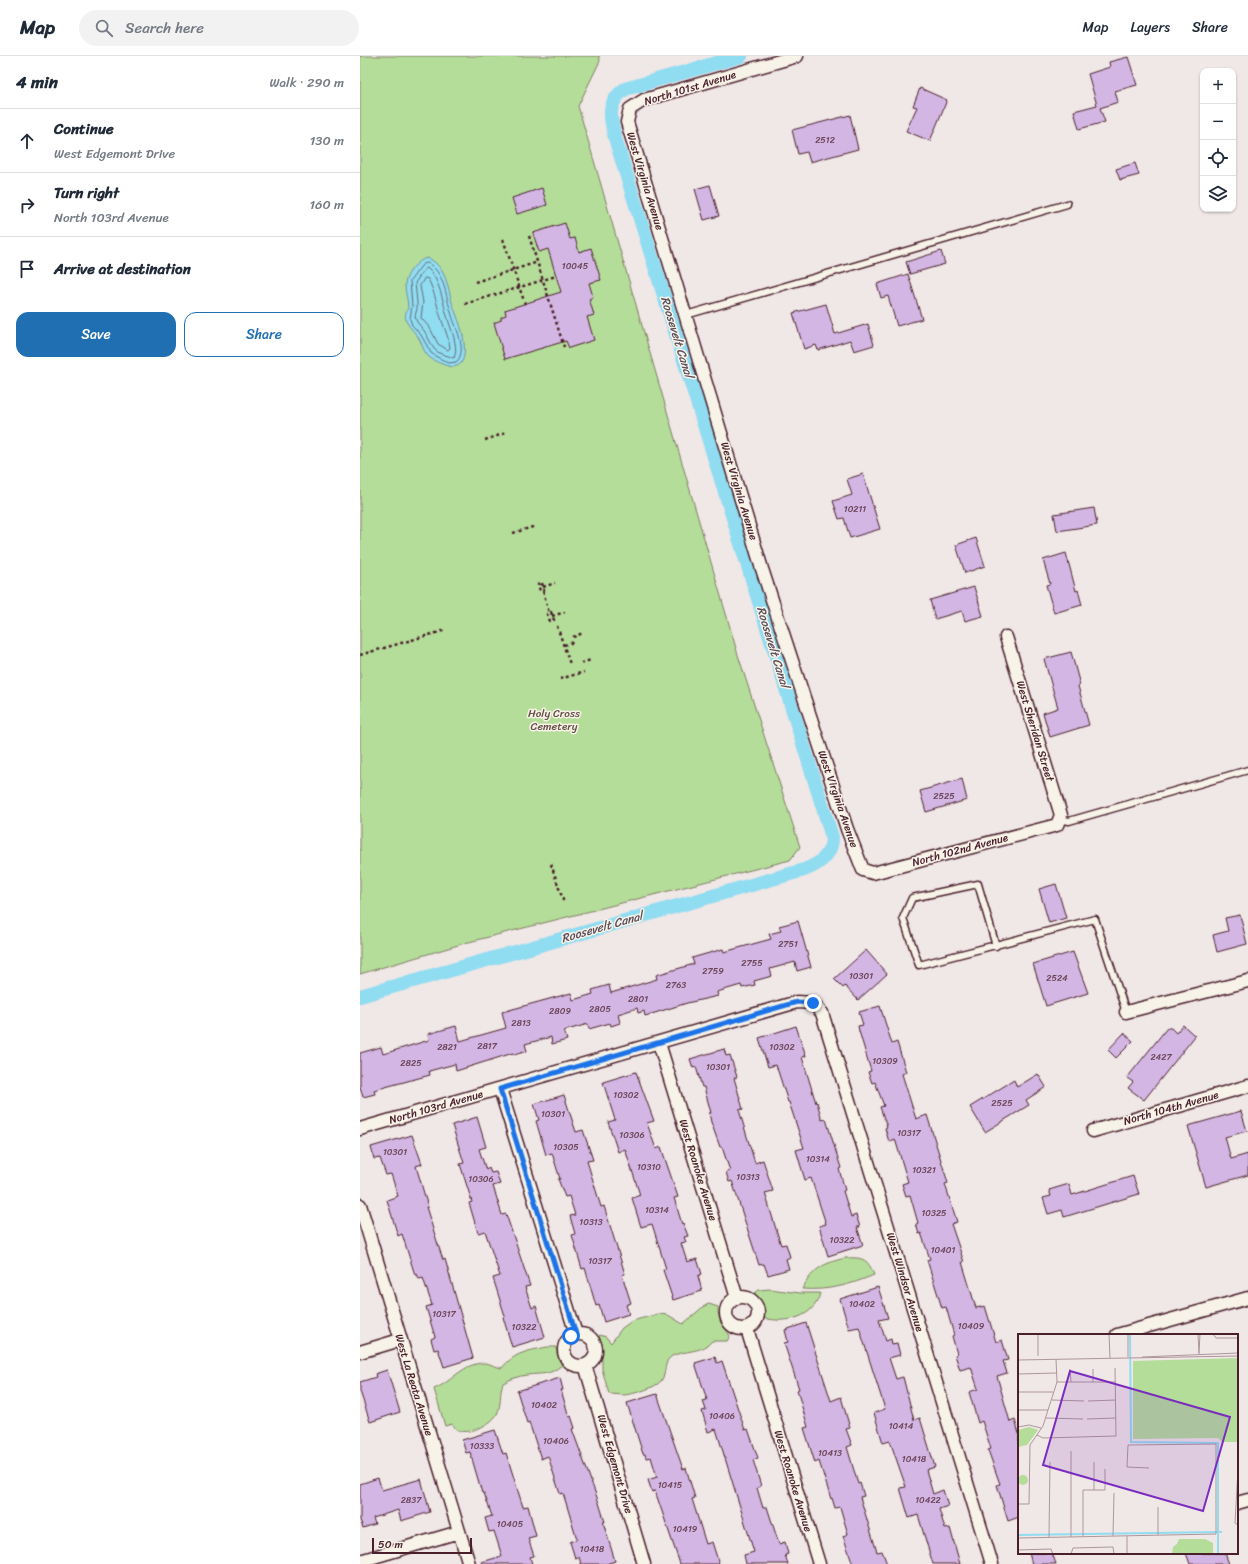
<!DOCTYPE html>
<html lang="en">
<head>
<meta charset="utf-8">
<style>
	:root { --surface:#fff; --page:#f2f2f3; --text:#1f2937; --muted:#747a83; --line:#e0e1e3; --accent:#1f6fb2 }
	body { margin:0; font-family:Sriracha,sans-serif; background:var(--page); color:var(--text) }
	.controls { position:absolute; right:12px; top:12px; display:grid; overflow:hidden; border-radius:8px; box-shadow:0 1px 3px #0004 }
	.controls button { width:36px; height:36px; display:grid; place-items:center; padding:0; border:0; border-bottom:1px solid var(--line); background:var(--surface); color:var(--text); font:20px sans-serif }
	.scale { position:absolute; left:12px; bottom:10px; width:100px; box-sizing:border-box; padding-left:4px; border:2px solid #4a1f2b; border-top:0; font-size:11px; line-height:14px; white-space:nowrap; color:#4a1f2b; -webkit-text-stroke:3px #f7f3e8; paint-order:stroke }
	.stop { position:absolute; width:12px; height:12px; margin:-9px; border:3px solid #1a73e8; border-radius:50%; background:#fff }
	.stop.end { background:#1a73e8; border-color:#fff; box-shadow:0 1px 4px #0008 }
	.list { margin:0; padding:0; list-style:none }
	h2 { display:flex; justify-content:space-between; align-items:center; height:52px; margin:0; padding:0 16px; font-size:17px }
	h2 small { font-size:13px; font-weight:400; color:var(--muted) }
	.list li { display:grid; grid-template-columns:26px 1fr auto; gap:12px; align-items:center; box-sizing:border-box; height:64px; padding:0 16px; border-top:1px solid var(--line) }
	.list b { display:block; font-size:15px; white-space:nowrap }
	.list p { margin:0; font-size:13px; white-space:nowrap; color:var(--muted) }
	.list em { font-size:13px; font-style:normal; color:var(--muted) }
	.actions { display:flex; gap:8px; padding:12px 16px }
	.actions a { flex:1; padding:9px 0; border:1px solid var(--accent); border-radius:12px; text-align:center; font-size:14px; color:var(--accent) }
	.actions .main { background:var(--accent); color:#fff }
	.icon { flex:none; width:22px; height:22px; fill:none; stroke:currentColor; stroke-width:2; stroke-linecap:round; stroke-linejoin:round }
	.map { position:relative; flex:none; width:888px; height:1508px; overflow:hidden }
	header { display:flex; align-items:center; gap:24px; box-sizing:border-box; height:56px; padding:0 20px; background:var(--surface); border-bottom:1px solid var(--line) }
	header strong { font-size:19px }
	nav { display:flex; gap:22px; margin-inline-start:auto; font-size:14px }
	.search { width:280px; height:36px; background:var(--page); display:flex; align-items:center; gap:10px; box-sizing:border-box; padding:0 14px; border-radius:22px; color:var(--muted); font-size:15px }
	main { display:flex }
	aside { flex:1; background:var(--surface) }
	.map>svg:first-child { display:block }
</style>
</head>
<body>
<header>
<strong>Map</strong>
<div class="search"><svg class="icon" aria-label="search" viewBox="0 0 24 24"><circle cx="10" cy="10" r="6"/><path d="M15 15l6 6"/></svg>Search here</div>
<nav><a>Map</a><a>Layers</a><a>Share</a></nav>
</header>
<main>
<aside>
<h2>4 min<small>Walk · 290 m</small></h2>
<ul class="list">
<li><svg class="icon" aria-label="ahead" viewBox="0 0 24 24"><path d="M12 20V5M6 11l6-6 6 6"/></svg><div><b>Continue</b><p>West Edgemont Drive</p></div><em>130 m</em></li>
<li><svg class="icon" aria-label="right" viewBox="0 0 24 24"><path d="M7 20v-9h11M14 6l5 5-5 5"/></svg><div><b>Turn right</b><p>North 103rd Avenue</p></div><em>160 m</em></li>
<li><svg class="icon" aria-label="arrive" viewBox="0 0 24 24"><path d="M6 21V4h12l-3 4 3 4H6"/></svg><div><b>Arrive at destination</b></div></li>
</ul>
<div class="actions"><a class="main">Save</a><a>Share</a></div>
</aside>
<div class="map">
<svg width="888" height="1508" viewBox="0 0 888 1508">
	<rect width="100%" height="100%" fill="#f0e7e7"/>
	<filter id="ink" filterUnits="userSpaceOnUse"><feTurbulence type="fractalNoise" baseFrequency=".025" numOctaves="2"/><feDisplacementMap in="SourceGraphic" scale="8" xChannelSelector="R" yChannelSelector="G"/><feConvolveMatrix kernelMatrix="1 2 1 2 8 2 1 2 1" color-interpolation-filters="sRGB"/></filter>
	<g filter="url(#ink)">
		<path fill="#b4dd99" stroke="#7f7e62" d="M0 0H239L240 5 218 50 378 599 440 791 430 804 105 887 0 918Z
			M486 1202C503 1201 508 1203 514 1219 490 1229 468 1235 442 1233 453 1213 463 1207 486 1202Z
			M410 1233 440 1237H460C455 1262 425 1268 404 1262L402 1248 395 1237 399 1234Z
			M349 1248 358 1251C357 1264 364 1270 370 1280L367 1285H352C343 1297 324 1294 312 1300 303 1305 307 1317 301 1325 295 1332 274 1338 264 1339 260 1339 254 1338 249 1338L242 1313V1290L239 1280 240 1279 246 1281 251 1287 262 1272 272 1265 298 1258 308 1259 323 1268 344 1250Z
			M187 1291H196L197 1297 202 1309C189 1320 183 1317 167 1319 158 1320 151 1323 143 1327 139 1337 142 1348 137 1358 132 1368 107 1381 96 1373 95 1372 94 1370 92 1368L85 1370 74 1333C92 1326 103 1307 124 1307 130 1307 135 1311 142 1312 155 1296 168 1295 187 1291Z"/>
		<path fill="#90dcf1" stroke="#7490a2" d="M67 202C83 207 88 228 91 243 95 257 103 272 104 287 106 305 101 316 82 308 77 306 72 304 68 300 63 295 62 287 58 281 52 272 40 265 48 252 48 244 45 237 45 229 45 219 57 204 67 202Z"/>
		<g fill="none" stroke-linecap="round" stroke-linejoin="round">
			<path stroke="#666b7a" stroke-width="1" d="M67 207C84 214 86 241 91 256 94 269 109 295 96 306L89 307 77 301 71 297 61 279 52 269 50 263 52 250 50 225 62 209Z
				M67 212C80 221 83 249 88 263 90 271 94 279 95 287 96 292 96 298 94 302L79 297 74 293 65 276 57 266 55 260 57 253V246L55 227 61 218Z
				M65 222 68 223C75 236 77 251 82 265 85 274 89 282 90 292L88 294 78 288 70 272 61 262 63 246 60 230Z"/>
			<path stroke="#90dcf1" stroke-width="14" d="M0 940 444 814C460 808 472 799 472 781L255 82C250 62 246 47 265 33L381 0"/>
		</g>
		<path fill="#d3b6e4" stroke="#4a1f2b" d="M768 1 777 29 755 35 758 46 740 52 745 66 719 73 714 55 737 49 728 18 750 11 749 6Z
			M560 32 587 44 570 85 546 75 557 51 553 50Z
			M490 59 498 93 450 106 447 96 438 98 432 74Z
			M775 107 779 119 760 124 756 113Z
			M350 129 359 160 344 164 335 133Z
			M182 132 187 149 157 158 152 142Z
			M205 167 210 183 215 182 219 196 231 192 241 224 229 227 233 241 229 243 234 259 227 261 234 284 209 292 206 285 145 303 134 267 141 264V261L146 259 145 254 201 236 188 193 179 196 173 177Z
			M581 195 585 208 550 218 546 206Z
			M548 218 562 263 537 270 528 240 521 242 517 228Z
			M466 248 475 278 508 268 514 289 494 295 490 284 458 294 456 289 444 293 433 257Z
			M503 418 520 473 490 482 484 462 479 463 473 445 492 439 487 423Z
			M734 452 737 469 697 475 694 458Z
			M616 482 625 510 605 517 596 489Z
			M706 497 716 535 718 534 722 549 694 557 686 529 690 528 683 504Z
			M614 531 623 560 605 565 602 555 575 563 570 544Z
			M711 596 720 629 718 630 729 669 690 681 683 657 698 652 684 603Z
			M602 723 607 744 566 756 560 735Z
			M696 828 706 862 689 867 679 833Z
			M880 859 887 888 857 896 853 879 868 875 865 862Z
			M438 865 451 911 437 915 435 906 410 913 412 920 394 925 395 929 382 932 381 929 357 936 358 940 327 947 285 960 284 955 278 957 277 952 258 958 260 967 251 970 250 967 229 973 228 968 204 975 207 984 192 988 191 981 165 988 167 995 154 999 153 997 96 1015 95 1008 69 1015 70 1019 14 1034 15 1038 3 1041 0 1031V997L21 991 23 998 69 984 68 978 96 970 100 985 146 972 142 956 211 937 213 944 233 938 232 934 249 929 251 937 297 923 296 919 334 908 332 902 363 893 364 896 411 883 409 878 421 875 419 870Z
			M506 894 527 918 498 944 485 930 483 932 474 923Z
			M713 896 728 937 686 950 673 908Z
			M520 950 532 988 537 986 546 1016 542 1018 556 1063 567 1059 588 1127 585 1128 597 1166 591 1168 604 1206H602L616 1252 625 1250 636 1286 642 1284 648 1304 643 1305 647 1317 637 1320 650 1366 655 1364 659 1378V1461L648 1465 637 1429 640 1428 628 1394 631 1393 622 1365 618 1367 609 1336 618 1333 611 1311 600 1314 595 1299 597 1298 592 1280 594 1279 586 1251 582 1252 567 1204 570 1203 561 1177 559 1178 556 1168 558 1167 550 1139 546 1140 542 1128 548 1126 535 1083 529 1086 525 1072 527 1071 520 1051 524 1050 515 1026 512 1027 508 1016 511 1015 499 975 498 970 503 969 499 956Z
			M823 969 835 980 784 1044 768 1032 773 1026 767 1022 807 972H811L816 977Z
			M436 970 446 1000 442 1001 456 1047 457 1046 462 1064 466 1063 481 1112 479 1113 485 1134 483 1135 491 1161 496 1159 500 1171H497L503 1189 468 1200 459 1170 466 1168 451 1122 445 1124 436 1094 444 1092 429 1046H428L416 1009 408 1011 399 982Z
			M764 977 773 985 756 1002 748 994Z
			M364 993 366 1000 370 999 377 1021 374 1022 383 1053 379 1054 395 1107 403 1104 413 1135 405 1137 419 1183 421 1189 426 1188 430 1201 426 1203 429 1213 408 1219 404 1208 399 1209 372 1125 369 1126 366 1116 370 1115 362 1091H360L351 1066 349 1057H351L344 1031H342L336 1011 333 1012 330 1003Z
			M276 1016 294 1065 287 1067 296 1093 301 1091 318 1141 314 1142 322 1168 323 1167 328 1180 324 1181 326 1186 321 1187 327 1206 337 1203 342 1218 338 1220 342 1235 313 1244 303 1214 306 1213 292 1168 281 1171 272 1142 280 1139 265 1093 258 1096 248 1066 255 1064 243 1026Z
			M678 1018 686 1031 666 1044 669 1049 625 1076 610 1051 654 1024 657 1031Z
			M204 1039 216 1076 223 1074 233 1104 227 1105 241 1151 244 1150 265 1218 262 1219 271 1247 266 1249 269 1258 244 1266 239 1249 236 1250 225 1212 222 1213 212 1179 215 1178 210 1160 215 1159 209 1140 205 1141 198 1123H200L192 1097 186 1099 176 1065 179 1064 174 1048Z
			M881 1055 887 1075 865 1081 871 1103 888 1098V1119L846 1131 828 1070Z
			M117 1061 126 1091 119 1093 126 1114 129 1112 131 1117 136 1116 140 1128 133 1130 142 1159 146 1158 170 1230 165 1231 172 1252 176 1250 185 1281 152 1291 143 1261 145 1260 133 1222 140 1220 125 1175 118 1177 109 1147 112 1146 100 1108 104 1107 92 1069Z
			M52 1079 62 1108 56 1110 68 1151H66L83 1204 85 1203 113 1302 84 1311 78 1293 74 1294 71 1283 75 1281 66 1251 72 1249 63 1222 59 1223 57 1218 55 1219 42 1178 38 1180 27 1144 38 1140 31 1118 26 1119 20 1102 14 1103 11 1091Z
			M773 1120 779 1138 704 1161 702 1154 688 1158 683 1142 691 1140 689 1134 709 1128 712 1139Z
			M518 1231 528 1262 519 1264 526 1285 531 1283 532 1288 537 1287 540 1299 529 1302 536 1323 543 1321 554 1364 560 1362 575 1411 566 1414 573 1438 583 1434 588 1450 579 1453 585 1473 590 1472 600 1508H573L558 1459 549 1462 540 1432 546 1431 530 1385 523 1387 514 1357 525 1353 499 1271 489 1273 480 1243Z
			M446 1267 471 1345 481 1341 490 1372 486 1373 492 1389 487 1391 498 1428 500 1427 504 1440 500 1441 517 1496 522 1495 527 1508H493L483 1480 488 1478 480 1451 475 1452 472 1442 471 1443 459 1405 455 1407 444 1372 448 1371 437 1334 439 1333 424 1287 428 1286 425 1274Z
			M355 1301 357 1307 362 1305 385 1374 388 1373 398 1402 393 1404 401 1430 397 1432 403 1452 407 1451 419 1488 425 1486 428 1498 425 1499 428 1508H386L384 1499 394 1496 356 1373 348 1376 342 1355 346 1354 343 1345 347 1344 335 1307Z
			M27 1314 40 1356 10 1366 0 1335V1326L16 1321 15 1318Z
			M200 1322 203 1334H201L209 1361 211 1360 215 1372 212 1373 239 1447 245 1466H243L255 1505 246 1508H221L219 1501 215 1502 210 1486 217 1483 203 1437 200 1438 188 1400 181 1403 169 1366 167 1367 157 1335Z
			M297 1338 323 1413 326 1412 335 1442 332 1443 346 1488 352 1486 359 1508H320L295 1435 292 1436 288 1424 297 1421 291 1401 286 1402 285 1398H283L267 1347Z
			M135 1374 143 1398 146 1397 163 1451 168 1450 176 1480 168 1482 174 1500 170 1501 172 1508H123L122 1506 142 1500 134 1475 129 1476 125 1462 132 1460 124 1437H122L110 1396 106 1397 102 1384Z
			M18 1422 22 1434 61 1423 70 1456 41 1465 38 1454 13 1462 15 1468 3 1472 0 1464V1428Z
			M669 1497H692L696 1508H672Z
			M826 1497H865L869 1508H830Z"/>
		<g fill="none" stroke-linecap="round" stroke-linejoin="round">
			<g stroke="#4a1f2b" stroke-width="9">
				<path id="service" d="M326 259 707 148
					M699 763 709 765 888 714
					M636 890 618 828 552 842 543 862 559 909 735 863 766 956"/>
			</g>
			<g stroke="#4a1f2b" stroke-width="15">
				<path id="minor" d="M437 0 284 44 270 53 267 66 402 513 487 773 503 814 513 817 697 769 701 759 646 581
					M766 956 888 925
					M299 987 377 1242
					M140 1033 216 1278
					M0 1073 437 946 453 947 462 957 632 1508
					M733 1075 888 1030
					M0 1149 109 1508
					M366 1257a16 16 0 1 1 32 0a16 16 0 1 1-32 0Z
					M387 1273 459 1508
					M204 1294a16 16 0 1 1 32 0a16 16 0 1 1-32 0Z
					M757 1279 888 1242
					M0 1296 40 1284
					M225 1309 284 1508
					M877 1447 888 1444
					M0 1505 99 1476"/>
			</g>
			<path stroke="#4a1f2b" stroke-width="2.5" stroke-dasharray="3 3" stroke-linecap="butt" d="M169 180 204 291
				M143 183 165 248
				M115 226 178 206
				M105 248 196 220
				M125 384 146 377
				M153 477 176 470
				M182 527 184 534 180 535 178 528Z
				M183 531 195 527
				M183 535 189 557
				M191 556 194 564 190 565 187 558Z
				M192 560 205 556
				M197 570 210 608
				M213 581 223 577
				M204 589 214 586
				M0 599 86 574
				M221 607 231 604
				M200 623 224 616
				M191 808 204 847"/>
			<use href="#service" stroke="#f7f3e8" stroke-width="6"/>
			<use href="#minor" stroke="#f7f3e8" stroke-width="12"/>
		</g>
	</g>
	<g fill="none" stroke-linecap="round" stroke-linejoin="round" filter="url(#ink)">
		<path stroke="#1a73e8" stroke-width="5" d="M211 1280 216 1278 140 1033 437 946 453 947"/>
	</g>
	<g text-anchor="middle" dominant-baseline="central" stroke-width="3" stroke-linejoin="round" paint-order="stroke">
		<g font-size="9" fill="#6c4559">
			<text x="465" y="84">2512</text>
			<text x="215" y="210">10045</text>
			<text x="495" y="453">10211</text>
			<text x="584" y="740">2525</text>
			<text x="428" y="888">2751</text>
			<text x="392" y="907">2755</text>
			<text x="353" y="915">2759</text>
			<text x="501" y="920">10301</text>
			<text x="697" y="922">2524</text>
			<text x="316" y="929">2763</text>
			<text x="278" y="943">2801</text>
			<text x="240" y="953">2805</text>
			<text x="200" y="955">2809</text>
			<text x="161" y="967">2813</text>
			<text x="127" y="990">2817</text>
			<text x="87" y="991">2821</text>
			<text x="422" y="991">10302</text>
			<text x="801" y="1001">2427</text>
			<text x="525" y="1005">10309</text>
			<text x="51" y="1007">2825</text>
			<text x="358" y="1011">10301</text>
			<text x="266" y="1039">10302</text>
			<text x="642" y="1047">2525</text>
			<text x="193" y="1058">10301</text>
			<text x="549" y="1077">10317</text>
			<text x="272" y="1079">10306</text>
			<text x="206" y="1091">10305</text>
			<text x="35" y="1096">10301</text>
			<text x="458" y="1103">10314</text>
			<text x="289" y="1111">10310</text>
			<text x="564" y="1114">10321</text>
			<text x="388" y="1121">10313</text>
			<text x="121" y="1123">10306</text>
			<text x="297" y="1154">10314</text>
			<text x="574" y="1157">10325</text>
			<text x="231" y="1166">10313</text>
			<text x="482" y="1184">10322</text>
			<text x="583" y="1194">10401</text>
			<text x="240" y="1205">10317</text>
			<text x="502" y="1248">10402</text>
			<text x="84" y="1258">10317</text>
			<text x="611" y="1270">10409</text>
			<text x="164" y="1271">10322</text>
			<text x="184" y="1349">10402</text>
			<text x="362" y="1360">10406</text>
			<text x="541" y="1370">10414</text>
			<text x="196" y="1385">10406</text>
			<text x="122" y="1390">10333</text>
			<text x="470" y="1397">10413</text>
			<text x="554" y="1403">10418</text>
			<text x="310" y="1429">10415</text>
			<text x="51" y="1444">2837</text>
			<text x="568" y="1444">10422</text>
			<text x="150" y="1468">10405</text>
			<text x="325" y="1473">10419</text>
			<text x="232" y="1493">10418</text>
		</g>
		<g font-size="11" fill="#4a1f2b" stroke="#f7f3e8">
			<text transform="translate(330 32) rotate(-17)">North 101st Avenue</text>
			<text transform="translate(285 125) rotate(73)">West Virginia Avenue</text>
			<text transform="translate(379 435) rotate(73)">West Virginia Avenue</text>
			<text transform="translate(675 675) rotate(73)">West Sheridan Street</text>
			<text transform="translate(478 743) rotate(71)">West Virginia Avenue</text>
			<text transform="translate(600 794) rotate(-15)">North 102nd Avenue</text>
			<text transform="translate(76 1051) rotate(-16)">North 103rd Avenue</text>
			<text transform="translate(811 1052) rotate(-16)">North 104th Avenue</text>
			<text transform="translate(338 1114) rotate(73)">West Roanoke Avenue</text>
			<text transform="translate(545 1226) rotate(73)">West Windsor Avenue</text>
			<text transform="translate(54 1329) rotate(73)">West La Reata Avenue</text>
			<text transform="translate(255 1408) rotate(74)">West Edgemont Drive</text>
			<text transform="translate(433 1425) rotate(73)">West Roanoke Avenue</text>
		</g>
		<g font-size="11" fill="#644e46" stroke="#f7f3e8">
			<text x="194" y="657">Holy Cross<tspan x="194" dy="13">Cemetery</tspan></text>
		</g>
		<g font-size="12" font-style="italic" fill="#5c4e5c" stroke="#f7f3e8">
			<text transform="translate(317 281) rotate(73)">Roosevelt Canal</text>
			<text transform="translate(413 591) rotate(73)">Roosevelt Canal</text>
			<text transform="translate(242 871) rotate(-16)">Roosevelt Canal</text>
		</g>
	</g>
	<g transform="translate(658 1278)">
		<rect width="220" height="220" fill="#f0e7e7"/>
		<path d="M220 24V108H204L200 104 115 105V27ZM11 93 20 96 9 111 0 113V96ZM0 146a5 5 0 1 1 10 0a5 5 0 1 1-10 0ZM161 205H187L195 209V220H154L155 213 159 210Z" fill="#b4dd99"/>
		<path fill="none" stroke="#90dcf1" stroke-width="2" d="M112 0 113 108 200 109V220M0 201 204 198"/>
		<path fill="none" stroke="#ae979c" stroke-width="1" d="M20 0V22M91 0 92 24M110 0V23M180 0 181 20M195 0 198 4H220M181 19 182 0M124 23 220 19M0 26 220 22M52 35 53 48M75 35V48M0 40 39 39M39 48H98M0 58H35M34 66 66 67M70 67 98 66M0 76H30M28 84 65 85M69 85 98 84M0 93 11 91 23 94M19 101 25 104 98 102 97 34M76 128V156M220 135 217 189 220 191M0 170H11L12 111 25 92 30 76 39 48 38 25M140 201V173M95 202 96 159M109 202V220M31 203 32 128M53 203V117M65 203V156H87V135M0 204 198 200V110L110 111 109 133 131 134M0 216 33 215 35 220M53 220 55 214 95 213 96 220"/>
		<path fill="#7b2cbf" fill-opacity="0.15" stroke="#7b2cbf" stroke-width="2" d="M52 37 212 83 185 177 25 131Z"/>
		<rect width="220" height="220" fill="none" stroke="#4a1f2b" stroke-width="2"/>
	</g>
</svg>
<div class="controls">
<button>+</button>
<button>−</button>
<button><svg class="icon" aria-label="locate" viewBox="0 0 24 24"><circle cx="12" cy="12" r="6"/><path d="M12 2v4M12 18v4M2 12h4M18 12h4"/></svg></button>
<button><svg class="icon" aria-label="layers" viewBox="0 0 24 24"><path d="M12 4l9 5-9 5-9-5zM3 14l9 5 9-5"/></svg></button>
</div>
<div class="scale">50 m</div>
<div class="stop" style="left:211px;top:1280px"></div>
<div class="stop end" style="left:453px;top:947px"></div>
</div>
</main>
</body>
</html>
